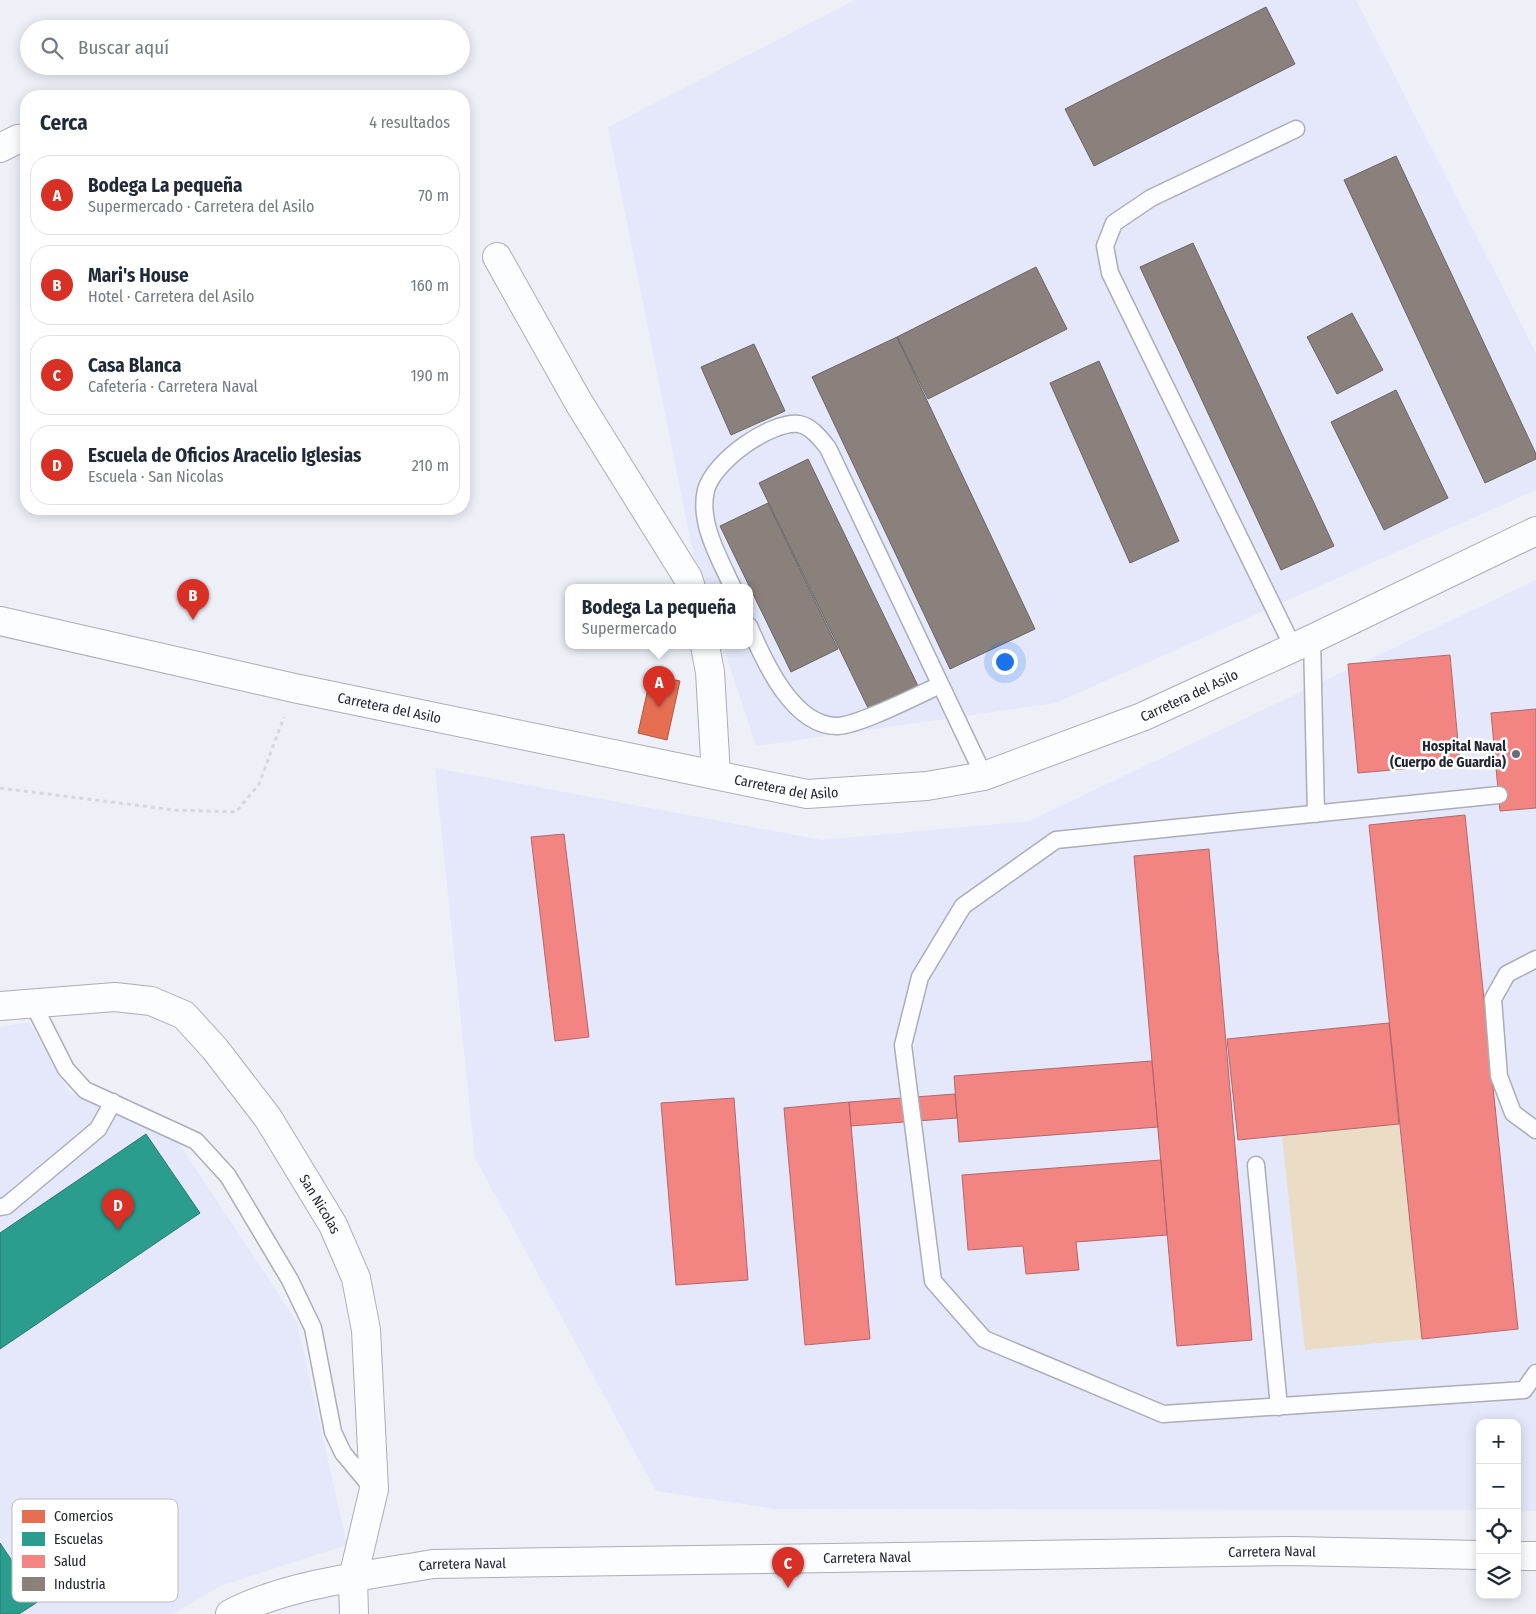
<!DOCTYPE html>
<html lang="es">
<head>
<meta charset="utf-8">
<style>
	:root { --surface:#fff; --page:#f6f6f7; --text:#1f2937; --muted:#747a83; --line:#e0e1e3; --accent:#d93025 }
	body { margin:0; font-family:"Fira Sans Condensed",sans-serif; background:var(--page); color:var(--text) }
	.controls { position:absolute; right:15px; bottom:15px; display:grid; overflow:hidden; border-radius:10px; box-shadow:0 2px 12px #0003 }
	.controls button { width:45px; height:45px; display:grid; place-items:center; padding:0; border:0; border-bottom:1px solid var(--line); background:var(--surface); color:var(--text); font:25px sans-serif }
	.you { position:absolute; left:1004px; top:661px; width:18px; height:18px; margin:-12px; border:4px solid #fff; border-radius:50%; background:#1a73e8; box-shadow:0 0 0 8px #1a73e833 }
	.badge { display:grid; place-items:center; width:32px; height:32px; border-radius:50%; background:var(--accent); color:#fff; font-size:16px; font-weight:700 }
	.pin { position:absolute; translate:-50% -41px; filter:drop-shadow(0 1px 2px #0008) }
	.pin::after { content:''; position:absolute; top:26px; width:18px; height:15px; background:inherit; clip-path:polygon(0 0,100% 0,50% 100%) }
	.popup { position:absolute; left:565px; top:584px; width:188px; height:65px; box-sizing:border-box; display:grid; place-content:center; border-radius:10px; background:var(--surface); filter:drop-shadow(0 1px 4px #0005); font-size:16px; white-space:nowrap; color:var(--muted) }
	.popup b { font-size:19px; color:var(--text) }
	.popup::after { content:''; position:absolute; left:50%; top:100%; margin-left:-10px; border:10px solid transparent; border-top-color:var(--surface) }
	.list { margin:0; padding:0; list-style:none }
	h2 { display:flex; justify-content:space-between; align-items:center; height:65px; margin:0; padding:0 20px; font-size:21px }
	h2 small { font-size:16px; font-weight:400; color:var(--muted) }
	.list li { display:grid; grid-template-columns:32px 1fr auto; gap:15px; align-items:center; box-sizing:border-box; height:80px; margin:0 10px 10px; padding:0 10px; border:1px solid var(--line); border-radius:20px }
	.list b { display:block; font-size:19px; white-space:nowrap }
	.list p { margin:0; font-size:16px; white-space:nowrap; color:var(--muted) }
	.list em { font-size:16px; font-style:normal; color:var(--muted) }
	.icon { flex:none; width:28px; height:28px; fill:none; stroke:currentColor; stroke-width:2; stroke-linecap:round; stroke-linejoin:round }
	.map { position:relative; flex:none; width:1536px; height:1614px; overflow:hidden }
	.search { position:absolute; background:var(--surface); box-shadow:0 2px 12px #0003; left:20px; top:20px; width:450px; height:55px; display:flex; align-items:center; gap:12px; box-sizing:border-box; padding:0 18px; border-radius:28px; color:var(--muted); font-size:19px }
	.panel { position:absolute; background:var(--surface); box-shadow:0 2px 12px #0003; left:20px; top:90px; width:450px; height:425px; border-radius:20px }
	.map>svg:first-child { display:block }
</style>
</head>
<body>
<div class="map">
<svg width="1536" height="1614" viewBox="0 0 1536 1614">
	<rect width="100%" height="100%" fill="#eef0f8"/>
	<path fill="#e4e8fa" d="M855 0H1356L1536 353V490L1056 703 756 746 723 646H749V588H704L693 554 608 127Z
		M1536 580V1511H1517V1423H1480V1510L775 1509 656 1491 475 1158 435 768 822 840 1029 821Z
		M29 1022 69 1092 176 1139 297 1322 347 1545 220 1586 173 1614H0V1027Z"/>
	<path fill="#eadcc5" d="M1399 1124 1422 1339 1305 1350 1282 1136Z"/>
	<path fill="#e76f51" stroke="#ac5847" d="M651 675 680 681 667 740 638 733Z"/>
	<path fill="#2a9d8f" stroke="#277973" d="M146 1134 200 1213 0 1349V1233Z
		M0 1543 39 1601 19 1614H0Z"/>
	<path fill="#f28482" stroke="#b3676a" d="M1450 655 1460 764 1358 773 1348 664Z
		M1536 709V808L1500 811 1491 713Z
		M1465 815 1518 1329 1422 1339 1369 825Z
		M564 834 589 1037 555 1041 531 837Z
		M1209 849 1252 1340 1177 1346 1134 856Z
		M1389 1023 1399 1124 1238 1140 1227 1039Z
		M1152 1061 1158 1127 959 1142 954 1076Z
		M955 1094 957 1118 851 1126 849 1102Z
		M734 1098 748 1280 676 1285 661 1103Z
		M849 1102 870 1339 805 1345 784 1108Z
		M1161 1160 1167 1235 1076 1242 1079 1270 1026 1274 1023 1246 968 1250 962 1175Z"/>
	<path fill="#8a817c" stroke="#6a6566" d="M1266 7 1295 64 1094 166 1065 109Z
		M1396 156 1536 454V459L1485 483 1344 180Z
		M1193 243 1334 546 1281 570 1140 267Z
		M1036 267 1067 329 928 399 897 337Z
		M1352 313 1383 370 1337 394 1307 337Z
		M897 337 1035 629 950 669 812 377Z
		M754 344 785 411 731 435 701 367Z
		M1099 361 1179 541 1130 563 1050 383Z
		M1396 390 1448 498 1384 530 1331 422Z
		M808 459 919 688 870 712 759 483Z
		M768 503 838 649 791 672 720 526Z"/>
	<g fill="none" stroke-linecap="round" stroke-linejoin="round">
		<g stroke="#abadb7" stroke-width="19">
			<path id="lane" d="M733 588C720 559 698 523 706 490 714 461 770 421 799 424 811 426 821 439 828 448L984 776
				M749 626C764 661 793 727 838 726 860 725 918 695 940 685
				M1312 639 1316 814
				M1293 647 1110 273 1105 246 1114 223 1151 198 1296 129
				M1499 795 1056 840 963 906 920 977 903 1045 933 1281 984 1339 1163 1414 1524 1390 1536 1373
				M1536 959 1507 974 1493 999 1499 1076 1513 1113 1536 1130
				M32 1002 66 1069 85 1090 196 1141 228 1176 290 1280 313 1328 333 1432 343 1453 373 1489
				M1256 1165 1279 1407
				M0 1207 6 1206 98 1129 113 1102"/>
		</g>
		<g stroke="#abadb7" stroke-width="30">
			<g id="street">
				<path d="M0 148 18 139 26 138"/>
				<path d="M497 257 579 403 688 578 691 588"/>
				<path d="M705 646 710 672 716 775"/>
				<path id="s1" d="M0 1006 115 997 151 1001 184 1015 215 1049 268 1118 333 1225 356 1278 366 1330 374 1489 353 1578 354 1614"/>
			</g>
		</g>
		<g stroke="#abadb7" stroke-width="30">
			<g id="secondary">
				<path id="s2" d="M0 621 294 688 807 794 927 786 984 776 1142 717 1312 639 1536 531"/>
				<path d="M1517 1556H1536"/>
				<path id="s3" d="M230 1614C287 1584 369 1575 433 1564L1291 1551 1480 1555"/>
			</g>
		</g>
		<path stroke="#d7d8db" stroke-width="3" stroke-dasharray="4 4" stroke-linecap="butt" d="M0 788 174 810 236 812 259 784 284 717"/>
		<use href="#lane" stroke="#fcfdfe" stroke-width="16"/>
		<use href="#street" stroke="#fcfdfe" stroke-width="28"/>
		<use href="#secondary" stroke="#fcfdfe" stroke-width="28"/>
	</g>
	<circle fill="#696b77" stroke="#fff" stroke-width="2" cx="1516" cy="754" r="5"/>
	<g text-anchor="middle" dominant-baseline="central" stroke-width="5" stroke-linejoin="round" paint-order="stroke">
		<g font-size="14" fill="#212431" stroke="#fff">
			<text stroke="none"><textPath href="#s2" startOffset="1224">Carretera del Asilo</textPath></text>
			<text stroke="none"><textPath href="#s2" startOffset="399">Carretera del Asilo</textPath></text>
			<text stroke="none"><textPath href="#s2" startOffset="804">Carretera del Asilo</textPath></text>
			<text stroke="none"><textPath href="#s1" startOffset="421">San Nicolas</textPath></text>
			<text stroke="none"><textPath href="#s3" startOffset="1049">Carretera Naval</textPath></text>
			<text stroke="none"><textPath href="#s3" startOffset="644">Carretera Naval</textPath></text>
			<text stroke="none"><textPath href="#s3" startOffset="239">Carretera Naval</textPath></text>
		</g>
		<g font-size="14" font-weight="bold" fill="#212431" stroke="#fff" text-anchor="end">
			<text x="1506" y="746">Hospital Naval<tspan x="1506" dy="16">(Cuerpo de Guardia)</tspan></text>
		</g>
	</g>
	<rect x="12" y="1499" width="166" height="103" rx="8" fill="#fff" stroke="#bcbdc1" stroke-width="1"/>
	<rect x="22" y="1510" width="23" height="13" fill="#e76f51"/>
	<rect x="22" y="1532" width="23" height="14" fill="#2a9d8f"/>
	<rect x="22" y="1555" width="23" height="13" fill="#f28482"/>
	<rect x="22" y="1577" width="23" height="14" fill="#8a817c"/>
	<g font-size="14" fill="#212431">
		<text x="54" y="1521">Comercios</text>
		<text x="54" y="1544">Escuelas</text>
		<text x="54" y="1566">Salud</text>
		<text x="54" y="1589">Industria</text>
	</g>
</svg>
<div class="controls">
<button>+</button>
<button>−</button>
<button><svg class="icon" aria-label="locate" viewBox="0 0 24 24"><circle cx="12" cy="12" r="6"/><path d="M12 2v4M12 18v4M2 12h4M18 12h4"/></svg></button>
<button><svg class="icon" aria-label="layers" viewBox="0 0 24 24"><path d="M12 4l9 5-9 5-9-5zM3 14l9 5 9-5"/></svg></button>
</div>
<div class="you"></div>
<div class="pin badge" style="left:659px;top:707px">A</div>
<div class="popup"><b>Bodega La pequeña</b>Supermercado</div>
<div class="pin badge" style="left:193px;top:620px">B</div>
<div class="pin badge" style="left:788px;top:1588px">C</div>
<div class="pin badge" style="left:118px;top:1230px">D</div>
<div class="search"><svg class="icon" aria-label="search" viewBox="0 0 24 24"><circle cx="10" cy="10" r="6"/><path d="M15 15l6 6"/></svg>Buscar aquí</div>
<section class="panel">
<h2>Cerca<small>4 resultados</small></h2>
<ul class="list">
<li><span class="badge">A</span><div><b>Bodega La pequeña</b><p>Supermercado · Carretera del Asilo</p></div><em>70 m</em></li>
<li><span class="badge">B</span><div><b>Mari's House</b><p>Hotel · Carretera del Asilo</p></div><em>160 m</em></li>
<li><span class="badge">C</span><div><b>Casa Blanca</b><p>Cafetería · Carretera Naval</p></div><em>190 m</em></li>
<li><span class="badge">D</span><div><b>Escuela de Oficios Aracelio Iglesias</b><p>Escuela · San Nicolas</p></div><em>210 m</em></li>
</ul>
</section>
</div>
</body>
</html>
